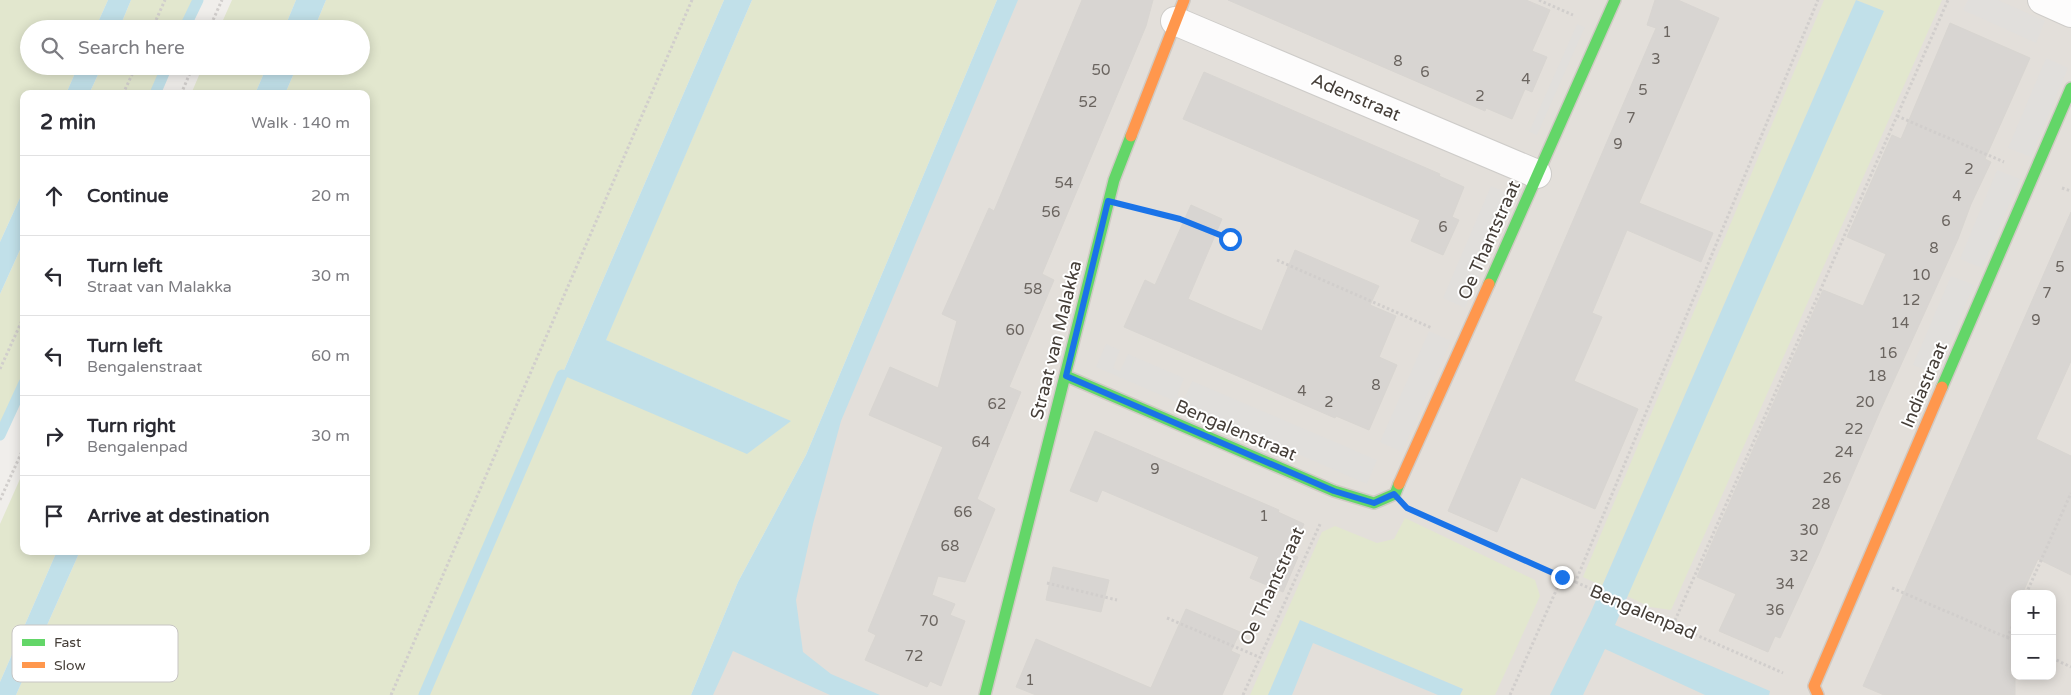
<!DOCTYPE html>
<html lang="en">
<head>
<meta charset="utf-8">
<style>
	:root { --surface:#fff; --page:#f7f7f7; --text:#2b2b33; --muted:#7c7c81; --line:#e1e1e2 }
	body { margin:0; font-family:"Varela Round",sans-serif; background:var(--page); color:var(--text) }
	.controls { position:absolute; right:15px; bottom:15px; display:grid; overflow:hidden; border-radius:10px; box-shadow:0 2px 12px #0003 }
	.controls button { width:45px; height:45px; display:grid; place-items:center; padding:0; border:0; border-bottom:1px solid var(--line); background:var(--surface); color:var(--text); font:25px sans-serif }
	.stop { position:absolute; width:15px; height:15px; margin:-11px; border:4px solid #1a73e8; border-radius:50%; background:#fff }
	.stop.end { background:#1a73e8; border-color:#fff; box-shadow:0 1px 5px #0008 }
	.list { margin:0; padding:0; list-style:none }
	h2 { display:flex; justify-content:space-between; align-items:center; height:65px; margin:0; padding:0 20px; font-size:21px }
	h2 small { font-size:16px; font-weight:400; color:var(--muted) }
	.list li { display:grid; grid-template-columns:32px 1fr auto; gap:15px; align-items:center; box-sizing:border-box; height:80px; padding:0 20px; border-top:1px solid var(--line) }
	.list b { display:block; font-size:19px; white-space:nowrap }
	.list p { margin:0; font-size:16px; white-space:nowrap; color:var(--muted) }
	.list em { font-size:16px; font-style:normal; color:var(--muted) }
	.icon { flex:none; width:28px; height:28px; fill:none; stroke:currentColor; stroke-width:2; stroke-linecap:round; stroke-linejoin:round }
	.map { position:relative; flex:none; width:2071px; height:695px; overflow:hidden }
	.search { position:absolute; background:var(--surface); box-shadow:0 2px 12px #0003; left:20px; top:20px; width:350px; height:55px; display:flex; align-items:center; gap:12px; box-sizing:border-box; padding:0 18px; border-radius:28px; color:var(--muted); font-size:19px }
	.panel { position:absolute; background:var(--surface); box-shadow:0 2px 12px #0003; left:20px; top:90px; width:350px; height:465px; border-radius:10px }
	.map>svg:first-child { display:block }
</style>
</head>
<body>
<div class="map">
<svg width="2071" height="695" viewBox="0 0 2071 695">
	<rect width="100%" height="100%" fill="#f0eeeb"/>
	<path fill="#e3dfda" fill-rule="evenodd" d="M1001 0H2071V695H711ZM2015 594H2052V676H2015Z"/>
	<path fill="#e2e7ce" d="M0 0H108L95 29H29V66H78L66 94H24V189L0 242Z
		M131 0H198L184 29H119Z
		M232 0H296L284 29H219Z
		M326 0H724L562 375 790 421 605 340 752 0H997L806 455 738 582 691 695H16L80 551H366V94H285L297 66H361V29H314Z
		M1824 0H1942L1671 610 1650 607 1627 596 1883 11 1856 0 1602 586 1583 577Z
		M102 66H167L155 94H89Z
		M203 66H267L255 94H191Z
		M24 241V383L0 435V294Z
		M24 470V551H57L0 682V524Z
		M1405 518 1535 580 1540 596 1495 695H1460L1463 689 1300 620 1268 695H1250L1322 532 1335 526 1377 543 1394 539Z"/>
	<path fill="#e1dfdc" d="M1968 0H1998L2045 21 2036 43 1963 10Z
		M1577 24 1585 27 1537 135 1529 132Z
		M2046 58 2068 68 2031 157 2008 148Z
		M1997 170 2020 179 1982 268 1960 259Z
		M1491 186 1514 196 1465 308 1443 298Z
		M1951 276 1974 285 1936 374 1913 365Z
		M1429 331 1451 341 1402 452 1380 442Z
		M1106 344 1120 350 1113 368 1120 371 1128 354 1184 378 1177 396 1184 400 1192 381 1377 460 1367 484 1096 367Z"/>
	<path fill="#c1e0e9" d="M108 0H131L119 29H95Z
		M296 0H326L314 29H284Z
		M724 0H752L606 340 791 421 747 454 562 375Z
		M997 0H1018L841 421 813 524 796 600 803 652 831 674 880 695H830L733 651 713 695H691L738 582 806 455Z
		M1856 0 1884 11 1615 625 1770 691 1769 695H1705L1605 649 1583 695H1550L1590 614Z
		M78 66H102L89 94H66Z
		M267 66H297L285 94H255Z
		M24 189V241L0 294V242Z
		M57 551H80L16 695H0V682Z
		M1300 620 1463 689 1460 695H1438L1313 643 1292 695H1268Z"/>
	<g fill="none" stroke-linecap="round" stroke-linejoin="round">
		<path stroke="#c1e0e9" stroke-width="11" d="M184 29 198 0
			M155 94 167 66
			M0 435 24 383
			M424 695 562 375"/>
	</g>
	<path fill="#d8d5d2" stroke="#d8d5d1" d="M1082 0H1153L1146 26 1042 274 1054 280 1009 387 1021 392 977 499 995 509 965 582 938 576 932 595 955 604 950 615 965 621 941 686 930 681 927 687 865 660 876 635 868 631 943 447 869 415 890 367 938 388 957 321 942 314 989 208 994 211Z
		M1228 0H1526L1550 10 1532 51 1547 57 1532 92 1525 89 1512 119 1486 108 1485 111Z
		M1655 0H1678L1719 18 1639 203 1713 233 1701 262 1627 230 1592 313 1602 317 1574 381 1638 409 1617 458 1595 509 1521 477 1497 532 1448 511 1656 28 1647 25Z
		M1950 23 2030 58 1985 159 1991 162 1971 204 1958 239 1880 411 1820 551 1780 638 1775 636 1768 652 1719 631 1736 594 1697 577 1823 290 1863 306 1886 254 1847 237 1892 135 1901 139Z
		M1204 72 1440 174 1439 176 1464 187 1452 217 1459 220 1443 255 1411 241 1420 220 1183 119Z
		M1191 205 1222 219 1188 299 1224 315 1262 331 1295 250 1379 286 1370 305 1396 316 1379 357 1397 365 1369 430 1336 416 1335 418 1124 327 1145 280 1155 285Z
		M2071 212V361L2036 439 2071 456V575L2038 559 2022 594H2015V695H1884L1863 686Z
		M1095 431 1279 510 1278 512 1304 524 1291 554 1298 557 1283 592 1250 578 1259 557 1102 490 1097 502 1070 491Z
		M1053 567 1109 580 1101 612 1046 600Z
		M1186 609 1240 632 1231 651 1240 655 1222 695H1036L1016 687 1036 639 1151 688Z"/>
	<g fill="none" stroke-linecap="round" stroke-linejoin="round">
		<g stroke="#ceccc9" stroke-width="30">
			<path id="street" d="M2042 0 2071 13
				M1175 21 1537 174"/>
		</g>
		<g stroke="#d0cac4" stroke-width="14">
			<path id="fast" d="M1489 284 1615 0
				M1066 376 1334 491 1374 503 1395 494 1399 484
				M1942 387 2071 88
				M985 695 1114 180 1131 136"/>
		</g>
		<g stroke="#d0cac4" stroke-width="14">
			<path id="slow" d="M1131 136 1184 0
				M1399 484 1489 284
				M1818 695 1814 686 1942 387"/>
		</g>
		<path stroke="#d1cecc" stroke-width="3" stroke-dasharray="2.5 2.5" stroke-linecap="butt" d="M1539 0 1573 15
			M152 29 165 0
			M209 29 222 0
			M123 94 136 66
			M181 94 193 66
			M1897 116 2004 162
			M2062 188 2071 191
			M1140 209 1180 219 1230 239
			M1277 260 1432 328
			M0 369 24 316
			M0 500 24 447
			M1420 514 1783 673
			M1047 583 1117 600
			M1575 583 1818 0
			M1892 588 2015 641
			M2026 594 2071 493
			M1167 618 1259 657
			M1673 625 1948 0
			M2007 638 2015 620
			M2052 658 2071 667
			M391 695 692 0
			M1243 695 1321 522
			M1510 695 1562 577"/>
		<use href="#street" stroke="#fdfcfc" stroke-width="28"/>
		<use href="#fast" stroke="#63d668" stroke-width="11"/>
		<use href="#slow" stroke="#ff974d" stroke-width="11"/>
	</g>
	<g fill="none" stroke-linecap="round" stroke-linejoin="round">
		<path stroke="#1a73e8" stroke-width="6" d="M1230 239 1180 219 1108 201 1066 376 1334 491 1374 503 1394 494 1407 508 1562 577"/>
	</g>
	<g text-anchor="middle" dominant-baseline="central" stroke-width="4" stroke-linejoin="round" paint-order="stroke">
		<g font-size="15" fill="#6b6560">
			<text x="1667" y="32">1</text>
			<text x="1656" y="59">3</text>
			<text x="1398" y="61">8</text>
			<text x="1101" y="70">50</text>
			<text x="1425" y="72">6</text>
			<text x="1526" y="79">4</text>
			<text x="1643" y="90">5</text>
			<text x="1480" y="96">2</text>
			<text x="1088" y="102">52</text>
			<text x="1631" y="118">7</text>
			<text x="1618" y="144">9</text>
			<text x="1969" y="169">2</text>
			<text x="1064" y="183">54</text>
			<text x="1957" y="196">4</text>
			<text x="1051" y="212">56</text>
			<text x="1946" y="221">6</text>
			<text x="1443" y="227">6</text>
			<text x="1934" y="248">8</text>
			<text x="2060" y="267">5</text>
			<text x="1921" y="275">10</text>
			<text x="1033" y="289">58</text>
			<text x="2047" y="293">7</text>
			<text x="1911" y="300">12</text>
			<text x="2036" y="320">9</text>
			<text x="1900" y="323">14</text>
			<text x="1015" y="330">60</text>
			<text x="1888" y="353">16</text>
			<text x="1877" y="376">18</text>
			<text x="1376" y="385">8</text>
			<text x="1302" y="391">4</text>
			<text x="1329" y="402">2</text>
			<text x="1865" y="402">20</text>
			<text x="997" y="404">62</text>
			<text x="1854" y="429">22</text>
			<text x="981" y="442">64</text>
			<text x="1844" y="452">24</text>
			<text x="1155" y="469">9</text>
			<text x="1832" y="478">26</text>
			<text x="1821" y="504">28</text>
			<text x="963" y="512">66</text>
			<text x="1264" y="516">1</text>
			<text x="1809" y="530">30</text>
			<text x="950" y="546">68</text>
			<text x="1799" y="556">32</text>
			<text x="1785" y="584">34</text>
			<text x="1775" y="610">36</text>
			<text x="929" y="621">70</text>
			<text x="914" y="656">72</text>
			<text x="1030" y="680">1</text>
		</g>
		<g font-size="18" fill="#453e38" stroke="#fff">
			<text transform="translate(1356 97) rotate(23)">Adenstraat</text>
			<text transform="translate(1489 240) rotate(-66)">Oe Thantstraat</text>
			<text transform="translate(1056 340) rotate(-76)">Straat van Malakka</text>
			<text transform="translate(1924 385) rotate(-67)">Indiastraat</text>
			<text transform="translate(1236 430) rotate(23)">Bengalenstraat</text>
			<text transform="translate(1272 586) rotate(-65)">Oe Thantstraat</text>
			<text transform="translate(1643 612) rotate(23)">Bengalenpad</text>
		</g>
	</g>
	<rect x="12" y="625" width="166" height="57" rx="8" fill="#fff" stroke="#c7c5c3" stroke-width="1"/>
	<rect x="22" y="639" width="23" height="7" fill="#63d668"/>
	<rect x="22" y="662" width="23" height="6" fill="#ff974d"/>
	<g font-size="14" fill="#453e38">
		<text x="54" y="647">Fast</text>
		<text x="54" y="670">Slow</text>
	</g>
</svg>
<div class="controls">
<button>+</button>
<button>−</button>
</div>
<div class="stop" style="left:1230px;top:239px"></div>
<div class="stop end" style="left:1562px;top:577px"></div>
<div class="search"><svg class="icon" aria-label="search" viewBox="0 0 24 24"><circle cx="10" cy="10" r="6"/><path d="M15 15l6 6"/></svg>Search here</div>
<section class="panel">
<h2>2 min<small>Walk · 140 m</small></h2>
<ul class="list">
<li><svg class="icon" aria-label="ahead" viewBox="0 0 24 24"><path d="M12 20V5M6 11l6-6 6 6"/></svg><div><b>Continue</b></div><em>20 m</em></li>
<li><svg class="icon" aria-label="left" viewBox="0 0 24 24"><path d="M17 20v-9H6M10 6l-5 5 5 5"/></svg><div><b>Turn left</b><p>Straat van Malakka</p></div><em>30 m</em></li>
<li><svg class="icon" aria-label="left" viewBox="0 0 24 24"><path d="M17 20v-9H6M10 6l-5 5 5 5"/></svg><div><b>Turn left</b><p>Bengalenstraat</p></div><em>60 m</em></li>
<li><svg class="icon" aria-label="right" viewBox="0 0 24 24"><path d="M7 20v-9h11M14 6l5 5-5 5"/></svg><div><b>Turn right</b><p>Bengalenpad</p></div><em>30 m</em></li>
<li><svg class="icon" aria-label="arrive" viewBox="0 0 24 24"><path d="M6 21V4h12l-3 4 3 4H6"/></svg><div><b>Arrive at destination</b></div></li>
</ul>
</section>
</div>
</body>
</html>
